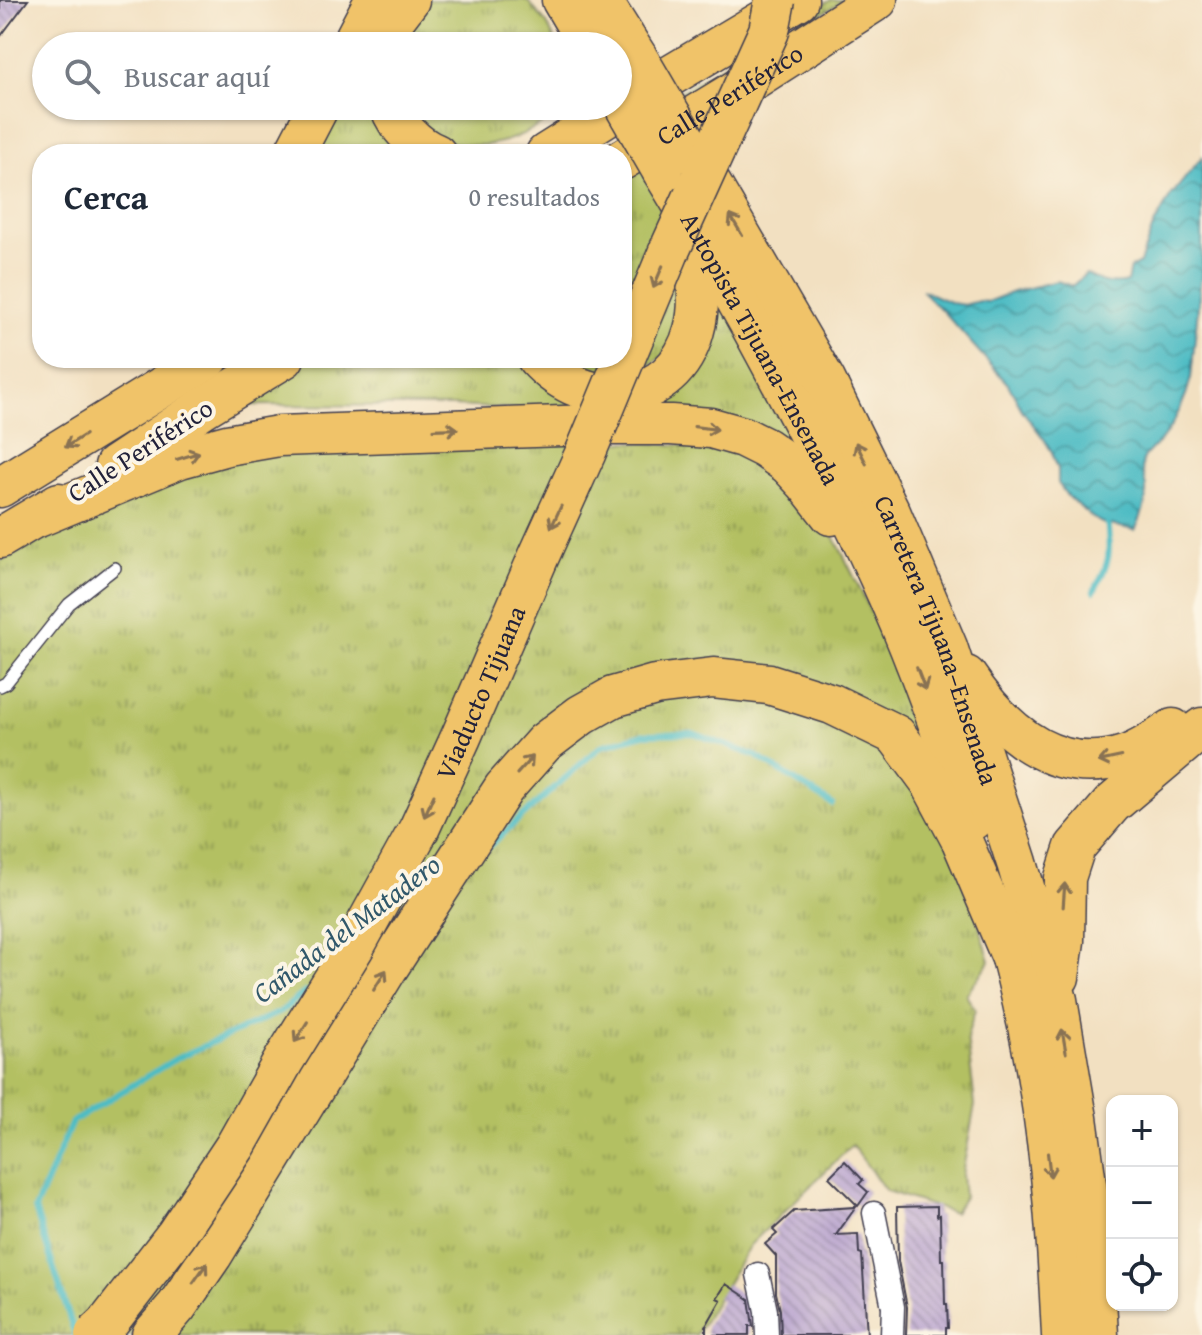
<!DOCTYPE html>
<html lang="es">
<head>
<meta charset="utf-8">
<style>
	:root { --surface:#fff; --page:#f2f2f3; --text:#1f2937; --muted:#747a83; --line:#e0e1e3 }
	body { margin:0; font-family:"Gentium Book Plus",serif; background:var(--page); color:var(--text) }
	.controls { position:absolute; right:24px; bottom:24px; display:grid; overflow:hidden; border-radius:16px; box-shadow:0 2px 6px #0004 }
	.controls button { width:72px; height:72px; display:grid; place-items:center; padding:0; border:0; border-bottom:2px solid var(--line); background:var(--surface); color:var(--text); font:40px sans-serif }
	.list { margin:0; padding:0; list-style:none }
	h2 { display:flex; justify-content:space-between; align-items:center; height:104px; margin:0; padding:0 32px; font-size:34px }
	h2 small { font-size:26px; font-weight:400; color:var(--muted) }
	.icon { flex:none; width:44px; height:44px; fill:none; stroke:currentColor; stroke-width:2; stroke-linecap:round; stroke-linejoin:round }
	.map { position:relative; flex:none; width:1202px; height:1335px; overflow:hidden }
	.search { position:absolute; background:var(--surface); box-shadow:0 2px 6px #0004; left:32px; top:32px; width:600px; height:88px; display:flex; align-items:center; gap:20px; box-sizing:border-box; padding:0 28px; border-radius:44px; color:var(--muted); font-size:30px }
	.panel { position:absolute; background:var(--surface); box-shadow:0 2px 6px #0004; left:32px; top:144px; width:600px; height:224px; border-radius:32px }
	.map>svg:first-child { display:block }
</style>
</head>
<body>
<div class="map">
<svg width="1202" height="1335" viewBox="0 0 1202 1335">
	<defs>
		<pattern id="grass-tufts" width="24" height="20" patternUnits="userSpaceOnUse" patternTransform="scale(2)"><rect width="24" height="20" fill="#b3c062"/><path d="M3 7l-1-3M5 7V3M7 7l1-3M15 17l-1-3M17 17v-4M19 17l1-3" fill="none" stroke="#919c52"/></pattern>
		<pattern id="water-waves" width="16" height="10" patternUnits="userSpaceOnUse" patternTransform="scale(2)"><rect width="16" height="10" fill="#4dbcc4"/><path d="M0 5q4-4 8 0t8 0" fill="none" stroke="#4098a0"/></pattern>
		<pattern id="building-back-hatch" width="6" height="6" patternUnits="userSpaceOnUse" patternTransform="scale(2)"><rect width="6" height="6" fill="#b8a3cf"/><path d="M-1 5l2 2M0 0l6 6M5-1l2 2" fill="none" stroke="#9584a9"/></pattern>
	</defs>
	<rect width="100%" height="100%" fill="#fcf5e5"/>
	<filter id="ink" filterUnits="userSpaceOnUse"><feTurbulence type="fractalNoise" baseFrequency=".0125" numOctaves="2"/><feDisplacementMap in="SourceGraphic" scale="16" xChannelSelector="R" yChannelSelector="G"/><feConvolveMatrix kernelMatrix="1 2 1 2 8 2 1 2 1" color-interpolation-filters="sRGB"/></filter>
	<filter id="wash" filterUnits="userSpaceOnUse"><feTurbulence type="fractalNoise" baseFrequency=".006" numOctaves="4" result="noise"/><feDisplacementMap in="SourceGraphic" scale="32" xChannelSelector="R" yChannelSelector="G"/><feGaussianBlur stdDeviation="1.8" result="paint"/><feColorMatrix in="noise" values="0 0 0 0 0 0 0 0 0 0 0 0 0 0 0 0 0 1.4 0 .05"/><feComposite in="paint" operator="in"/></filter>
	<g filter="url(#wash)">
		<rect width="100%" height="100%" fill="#f2e0c1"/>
		<path fill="url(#grass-tufts)" stroke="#6a714e" stroke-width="2" d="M416 0H527L547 24 558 46H389Z
			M831 0H844L680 99 677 93Z
			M306 106H366L379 127 409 154H279Z
			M403 106H571C535 128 505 151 460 144 452 142 443 140 436 136 424 128 413 116 403 106Z
			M636 156 681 243 691 302 664 355 633 377 610 381 553 358H622V164Z
			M717 289 801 457 674 416 452 406 226 405 274 358H521L675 393 693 379 704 356Z
			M574 439 760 450 830 528 909 689 990 961 966 995 975 1010 967 1037 975 1105 962 1175 964 1197 954 1213 886 1191 852 1145 750 1245 696 1335H0V561L176 474 248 451Z"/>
		<path fill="url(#water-waves)" stroke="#386f80" stroke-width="2" d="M1202 157V266L1191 378C1186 398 1177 418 1165 435 1160 443 1149 449 1144 458 1139 467 1145 478 1146 488 1147 504 1142 517 1135 530L1102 523 1093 518 1068 497 1058 483V469L1052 452 1044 439 1022 410 1008 384 941 309 933 303 922 290 952 303 964 305 979 301 987 302 1013 292 1057 281 1072 286 1086 274C1100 282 1110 286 1127 282L1130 268 1140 263 1153 227 1170 197Z"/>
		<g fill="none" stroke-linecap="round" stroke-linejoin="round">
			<path stroke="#4dbcc4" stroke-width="6" d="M1094 591C1112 559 1110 553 1107 517
				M487 848 601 746 644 734 693 733 756 756 832 804
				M75 1335 35 1209 72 1122 177 1058 280 1012 305 992"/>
		</g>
		<g id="blocks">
			<path fill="url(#building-back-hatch)" d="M0 0H28L0 37Z
				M845 1161 863 1180 859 1184 868 1192 858 1206 829 1177Z
				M937 1206V1216L940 1215 941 1260H944L945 1304H947L948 1328H946V1335H906L907 1307 898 1261 897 1207Z
				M856 1207 836 1235 858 1234 859 1253 862 1254 867 1335H781L780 1310 776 1293V1256L765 1244 777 1234 773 1230 794 1211Z
				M726 1284 749 1299 753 1326H749V1335H706V1326L721 1300 717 1298Z"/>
		</g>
	</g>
	<g filter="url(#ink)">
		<use href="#blocks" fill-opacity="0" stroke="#413e4f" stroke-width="2"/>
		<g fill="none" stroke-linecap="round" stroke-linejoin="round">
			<g stroke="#413e4f" stroke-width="14">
				<path id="service" d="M0 686 6 683 69 604 115 568"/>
			</g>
			<g stroke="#413e4f" stroke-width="25">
				<path id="minor" d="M874 1213 893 1307 892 1335
					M758 1274 766 1311 767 1335"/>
			</g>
			<g stroke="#413e4f" stroke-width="43">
				<g id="motorway">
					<path d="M562 0 589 46"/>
					<path d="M601 0 638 59"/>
					<path d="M351 46 375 0"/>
					<path d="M386 46 393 21 409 0"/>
					<path d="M390 106C397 126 416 146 436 154"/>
					<path d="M294 154 319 106"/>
					<path d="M546 154 665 79 798 0"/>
					<path id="s1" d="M694 155 825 380 890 512 947 647 1017 863 1057 1000 1077 1118 1092 1227 1098 1335"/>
					<path id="s2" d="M622 160 732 93 877 0"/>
					<path id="s3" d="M663 172C694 221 721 273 750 324 800 416 850 509 892 605 923 675 947 748 972 820"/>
					<path d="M537 358C586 412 673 409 694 330 703 299 694 263 691 231"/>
					<path d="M115 466 201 409 284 358"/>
					<path d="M0 487 209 358"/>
					<path d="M38 517 180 458 227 445 279 436 591 425H671L711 428 743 437 765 448 788 464 806 483 831 515"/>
					<path d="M0 538 59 503"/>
					<path d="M966 676C1002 730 1054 778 1124 756 1141 751 1157 739 1173 729"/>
					<path d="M1005 931C1019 983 1031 1034 1039 1086 1053 1168 1058 1252 1062 1335"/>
					<path d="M1059 977 1064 941 1065 878 1075 847 1112 804 1202 728"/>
					<path d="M152 1335 177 1306 212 1255 385 972 504 788 544 743 581 715 613 697 655 685 713 678 769 684 832 704 896 735 930 781 962 841 1012 958"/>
				</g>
			</g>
			<use href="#service" stroke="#fff" stroke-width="11"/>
			<use href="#minor" stroke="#fff" stroke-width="22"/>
			<use href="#motorway" stroke="#f0c369" stroke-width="40"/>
			<g stroke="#413e4f" stroke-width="43" stroke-linecap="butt">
				<g id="motorway-bridge">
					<path d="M638 59 694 155"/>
					<path d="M618 94 663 172"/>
					<path id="s4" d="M95 1335 106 1325 176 1235 236 1145 284 1060 354 947 419 829 461 737 538 558 585 454 670 249 769 31 775 0"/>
				</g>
			</g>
			<use href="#motorway-bridge" stroke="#f0c369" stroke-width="40"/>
		</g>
		<defs><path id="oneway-shaft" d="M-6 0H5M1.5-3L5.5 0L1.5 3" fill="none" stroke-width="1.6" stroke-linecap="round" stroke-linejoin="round" transform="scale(2)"/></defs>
		<g stroke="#897252">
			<use href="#oneway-shaft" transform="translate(736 225) rotate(-121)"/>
			<use href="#oneway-shaft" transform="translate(658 277) rotate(113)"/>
			<use href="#oneway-shaft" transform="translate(706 428) rotate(7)"/>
			<use href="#oneway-shaft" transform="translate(446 429) rotate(-2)"/>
			<use href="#oneway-shaft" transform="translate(75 441) rotate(148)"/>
			<use href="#oneway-shaft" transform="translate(861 453) rotate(-116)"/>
			<use href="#oneway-shaft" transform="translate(188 456) rotate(-17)"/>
			<use href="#oneway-shaft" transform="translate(556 517) rotate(115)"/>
			<use href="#oneway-shaft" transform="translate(921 679) rotate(69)"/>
			<use href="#oneway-shaft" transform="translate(1110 759) rotate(168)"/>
			<use href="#oneway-shaft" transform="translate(525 765) rotate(-48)"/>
			<use href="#oneway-shaft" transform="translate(429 806) rotate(114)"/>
			<use href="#oneway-shaft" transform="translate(1064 895) rotate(-86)"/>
			<use href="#oneway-shaft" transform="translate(380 980) rotate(-58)"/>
			<use href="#oneway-shaft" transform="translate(301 1032) rotate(122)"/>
			<use href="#oneway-shaft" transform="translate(1064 1041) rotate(-100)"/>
			<use href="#oneway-shaft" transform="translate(1049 1165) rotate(83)"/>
			<use href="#oneway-shaft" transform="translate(200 1273) rotate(-55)"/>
		</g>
	</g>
	<g text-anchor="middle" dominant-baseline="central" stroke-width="8" stroke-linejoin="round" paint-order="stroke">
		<g font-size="26" fill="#22223b" stroke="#fcf5e5">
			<text stroke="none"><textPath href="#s2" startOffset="126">Calle Periférico</textPath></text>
			<text stroke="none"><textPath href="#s3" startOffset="202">Autopista Tijuana-Ensenada</textPath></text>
			<text transform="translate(140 450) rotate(-33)">Calle Periférico</text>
			<text stroke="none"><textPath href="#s1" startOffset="544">Carretera Tijuana–Ensenada</textPath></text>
			<text stroke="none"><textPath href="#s4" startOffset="752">Viaducto Tijuana</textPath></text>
		</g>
		<g font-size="28" font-style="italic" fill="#31586b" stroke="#fcf5e5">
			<text transform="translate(346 928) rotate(-37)">Cañada del Matadero</text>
		</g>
	</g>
</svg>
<div class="controls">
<button>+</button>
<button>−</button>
<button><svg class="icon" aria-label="locate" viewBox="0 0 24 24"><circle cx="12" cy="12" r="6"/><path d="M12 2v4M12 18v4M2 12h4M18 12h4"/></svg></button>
</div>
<div class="search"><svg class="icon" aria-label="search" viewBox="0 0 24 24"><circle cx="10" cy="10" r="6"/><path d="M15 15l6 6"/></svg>Buscar aquí</div>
<section class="panel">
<h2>Cerca<small>0 resultados</small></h2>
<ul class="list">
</ul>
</section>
</div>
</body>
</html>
